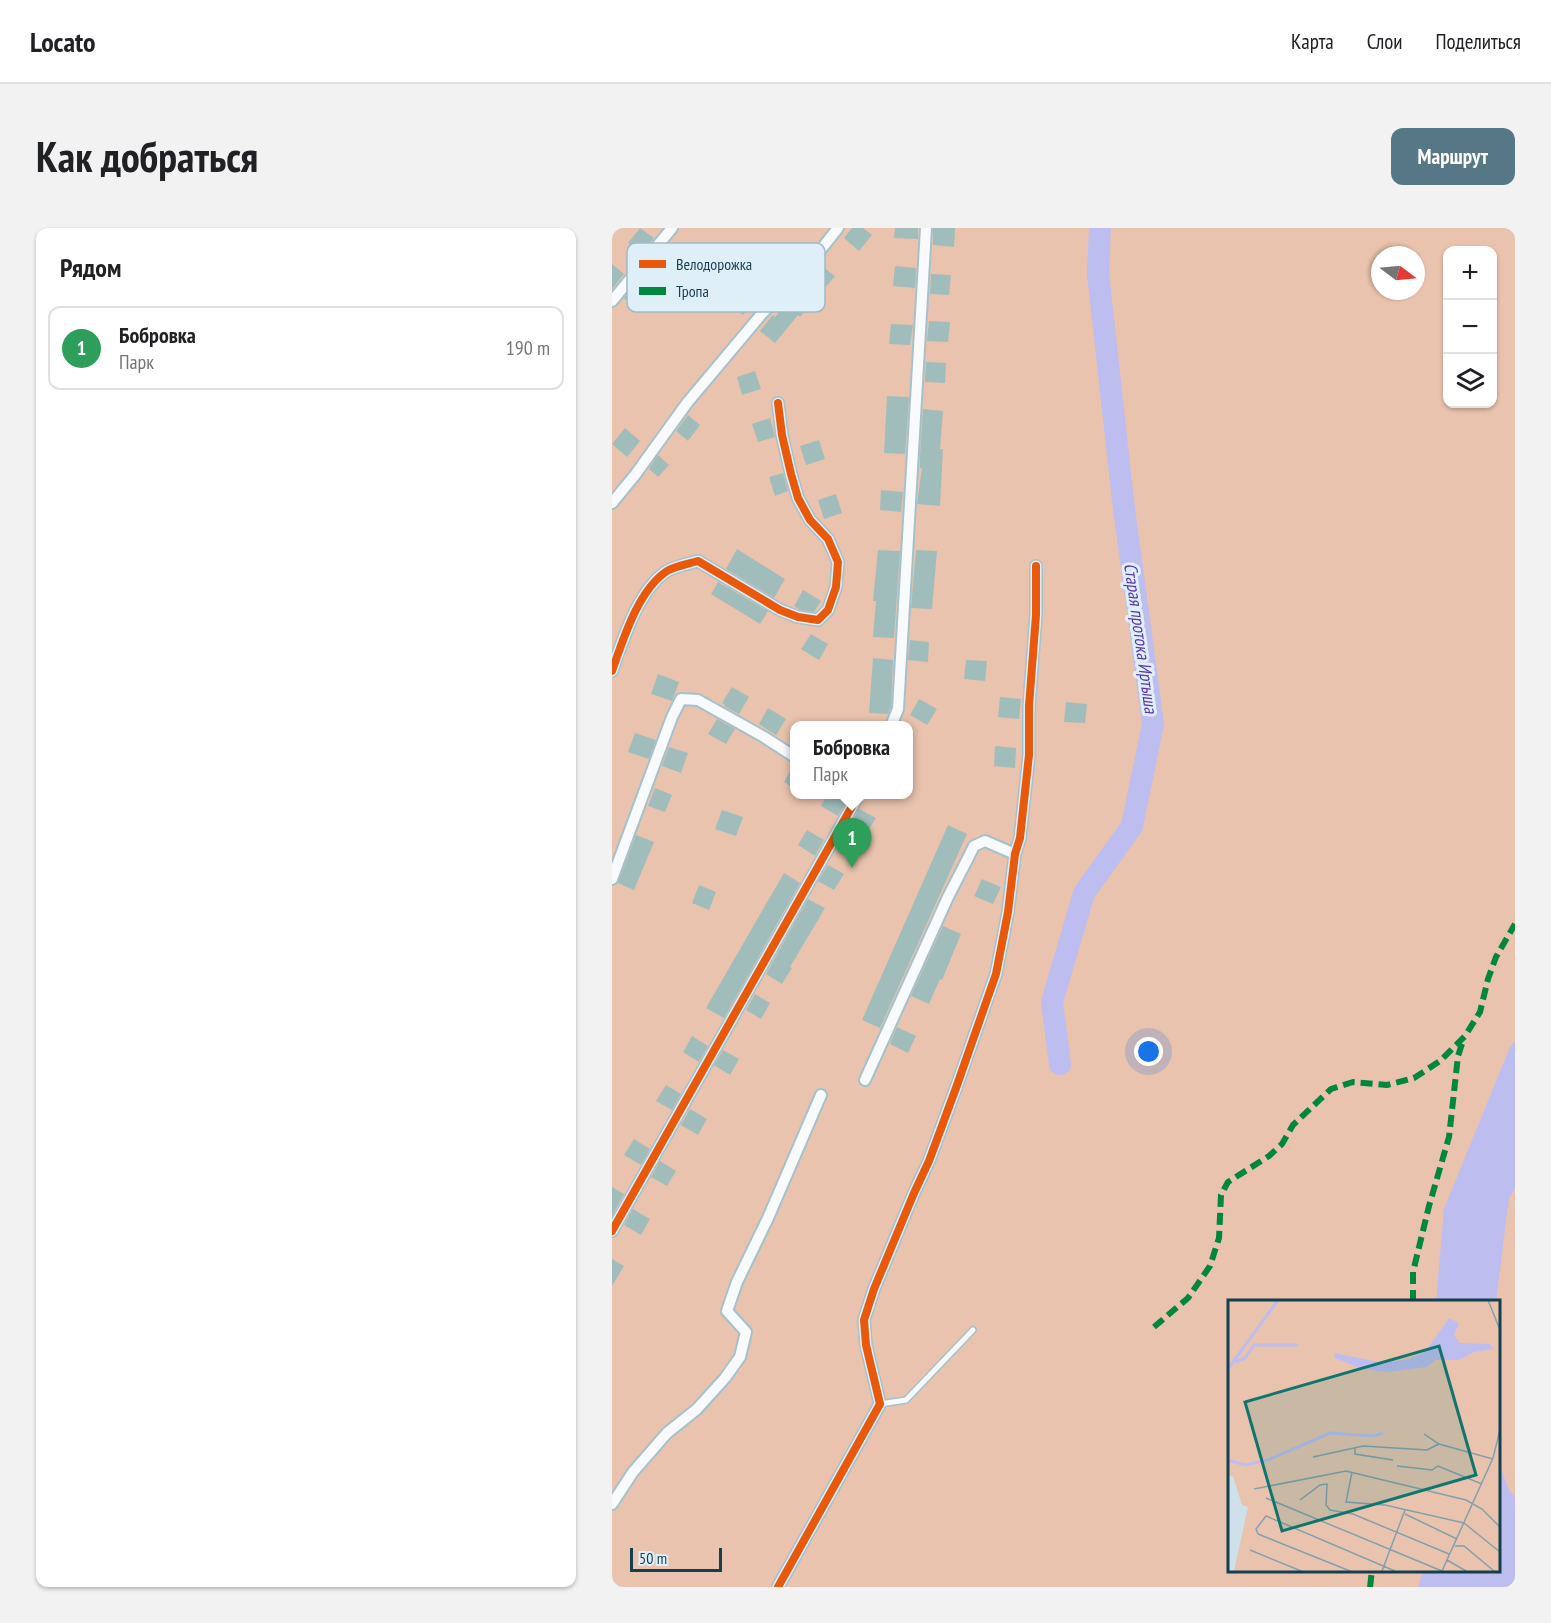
<!DOCTYPE html>
<html lang="ru">
<head>
<meta charset="utf-8">
<style>
	:root { --surface:#fff; --page:#f2f2f2; --text:#202124; --muted:#757577; --line:#e0e0e0; --accent:#567785 }
	body { margin:0; font-family:"PT Sans Narrow",sans-serif; background:var(--page); color:var(--text) }
	.controls { position:absolute; right:18px; top:18px; display:grid; overflow:hidden; border-radius:12px; box-shadow:0 2px 4px #0004 }
	.controls button { width:54px; height:54px; display:grid; place-items:center; padding:0; border:0; border-bottom:2px solid var(--line); background:var(--surface); color:var(--text); font:30px sans-serif }
	.compass { position:absolute; left:759px; top:18px; width:54px; height:54px; border-radius:50%; background:var(--surface); box-shadow:0 2px 4px #0004; rotate:106deg }
	.scale { position:absolute; left:18px; bottom:15px; width:92px; box-sizing:border-box; padding-left:6px; border:3px solid #153e4f; border-top:0; font-size:16px; line-height:21px; white-space:nowrap; color:#153e4f; -webkit-text-stroke:4px #deeff8; paint-order:stroke }
	.you { position:absolute; left:537px; top:824px; width:21px; height:21px; margin:-15px; border:4px solid #fff; border-radius:50%; background:#1a73e8; box-shadow:0 0 0 9px #1a73e833 }
	.badge { display:grid; place-items:center; width:39px; height:39px; border-radius:50%; background:var(--accent); color:#fff; font-size:20px; font-weight:700 }
	.pin { position:absolute; translate:-50% -50px; filter:drop-shadow(0 2px 3px #0008) }
	.pin::after { content:''; position:absolute; top:32px; width:21px; height:18px; background:inherit; clip-path:polygon(0 0,100% 0,50% 100%) }
	.popup { position:absolute; left:178px; top:493px; width:123px; height:78px; box-sizing:border-box; display:grid; place-content:center; border-radius:12px; background:var(--surface); filter:drop-shadow(0 2px 4px #0005); font-size:20px; white-space:nowrap; color:var(--muted) }
	.popup b { font-size:22px; color:var(--text) }
	.popup::after { content:''; position:absolute; left:50%; top:100%; margin-left:-12px; border:12px solid transparent; border-top-color:var(--surface) }
	.list { margin:0; padding:0; list-style:none }
	h2 { display:flex; justify-content:space-between; align-items:center; height:78px; margin:0; padding:0 24px; font-size:26px }
	h2 small { font-size:20px; font-weight:400; color:var(--muted) }
	.list li { display:grid; grid-template-columns:39px 1fr auto; gap:18px; align-items:center; box-sizing:border-box; height:84px; margin:0 12px 12px; padding:0 12px; border:2px solid var(--line); border-radius:12px }
	.list b { display:block; font-size:22px; white-space:nowrap }
	.list p { margin:0; font-size:20px; white-space:nowrap; color:var(--muted) }
	.list em { font-size:20px; font-style:normal; color:var(--muted) }
	.icon { flex:none; width:33px; height:33px; fill:none; stroke:currentColor; stroke-width:2; stroke-linecap:round; stroke-linejoin:round }
	.map { position:relative; flex:none; width:903px; height:1359px; overflow:hidden; border-radius:12px }
	header { display:flex; align-items:center; gap:36px; box-sizing:border-box; height:84px; padding:0 30px; background:var(--surface); border-bottom:2px solid var(--line) }
	header strong { font-size:28px }
	nav { display:flex; gap:33px; margin-inline-start:auto; font-size:21px }
	.intro { display:flex; align-items:center; justify-content:space-between; box-sizing:border-box; height:144px; padding:0 36px }
	h1 { margin:0; font-size:42px }
	.button { padding:15px 27px; border-radius:12px; background:var(--accent); color:#fff; font-size:21px; font-weight:700 }
	main { display:flex; gap:36px; padding:0 36px }
	aside { flex:1; background:var(--surface); border-radius:12px; box-shadow:0 2px 4px #0004 }
	.map>svg:first-child { display:block }
</style>
</head>
<body>
<header>
<strong>Locato</strong>
<nav><a>Карта</a><a>Слои</a><a>Поделиться</a></nav>
</header>
<div class="intro"><h1>Как добраться</h1><a class="button">Маршрут</a></div>
<main>
<aside>
<h2>Рядом<small></small></h2>
<ul class="list">
<li><span class="badge" style="background:#2e9e5b">1</span><div><b>Бобровка</b><p>Парк</p></div><em>190 m</em></li>
</ul>
</aside>
<div class="map">
<svg width="903" height="1359" viewBox="0 0 903 1359">
	<rect width="100%" height="100%" fill="#cee1ea"/>
	<path fill="#e9c3ae" fill-rule="evenodd" d="M0 0H903V1359H0ZM836 22H880V176H836ZM768 27H804V63H768ZM183 498H297V566H183ZM618 1074H886V1342H618Z"/>
	<path fill="#bebdf0" d="M903 813V961L897 970 884 1074H824L832 981 898 819Z
		M887 1234 895 1258 903 1270V1359H806L811 1343 886 1342Z"/>
	<g fill="none" stroke-linecap="round" stroke-linejoin="round">
		<path stroke="#bebdf0" stroke-width="22" d="M448 836 440 774 472 665 520 598 541 496 511 273 486 45 488 0"/>
	</g>
	<path fill="#a1bdbb" d="M28 0 42 10 29 26 16 15Z
		M240 0H251L260 7 247 23 232 10Z
		M283 0H306V11L282 10Z
		M321 0H343L342 19 321 17Z
		M49 25 65 37 52 53 50 51 25 81 12 70Z
		M0 36 12 46 0 61Z
		M207 36 223 48 188 89 186 87 163 115 148 103 161 87 163 89Z
		M283 38 304 40 303 60 281 58Z
		M319 46 339 47 337 67 318 66Z
		M128 59 143 71 131 87 115 75Z
		M317 93 338 94 336 114 315 113Z
		M279 96 301 97 298 117 277 116Z
		M314 134 334 135 333 155 313 154Z
		M143 143 149 161 130 167 125 149Z
		M275 168 297 169 293 226 272 225Z
		M311 181 331 183 328 221H331L328 278 305 276 310 240H308V228Z
		M76 187 88 197 76 213 64 203Z
		M158 190 163 209 146 214 140 196Z
		M13 200 28 213 15 229 0 216Z
		M207 212 213 231 194 237 188 218Z
		M46 227 57 237 46 249 37 241Z
		M171 245 176 263 163 268 157 249Z
		M269 262 291 264 289 284 268 282Z
		M224 266 230 285 212 291 206 272Z
		M125 321 173 351 162 370 114 341Z
		M266 322 288 323 282 410 261 409 264 373H261Z
		M304 322 325 323 320 381 299 380Z
		M106 354 156 383 148 396 99 366Z
		M191 362 209 373 202 384 188 382 182 378Z
		M199 406 216 416 207 432 189 421Z
		M298 412 317 414 316 434 296 432Z
		M261 430 281 432 279 479 276 486 257 485Z
		M354 432 375 433 373 453 352 451Z
		M46 446 67 454 60 473 39 466Z
		M120 459 137 469 127 486 112 478 113 477 110 475Z
		M388 469 409 471 407 491 386 489Z
		M307 471 325 481 315 497 298 487Z
		M454 474 475 476 473 495 452 494Z
		M156 480 174 491 164 507 147 496Z
		M105 491 123 501 114 516 96 506Z
		M23 505 44 512 37 531 16 524Z
		M383 518 404 520 403 540 382 538Z
		M57 519 76 525 69 545 50 538Z
		M182 536H183V561L172 554Z
		M43 560 60 567 53 584 36 578Z
		M215 567H226L235 572 226 588 209 578Z
		M247 581 264 590 254 606 238 597Z
		M110 582 131 589 124 608 103 601Z
		M336 597 355 606 268 800 250 792Z
		M195 602 212 612 203 628 186 617Z
		M24 607 42 614 22 662 6 655Z
		M216 637 232 646 222 662 206 653Z
		M172 645 188 655 112 790 94 780Z
		M370 651 389 659 381 676 362 668Z
		M87 657 104 664 97 682 80 675Z
		M196 671 213 680 178 739 180 740 170 756 154 746Z
		M331 698 349 706 330 752 328 751 317 776 299 768Z
		M143 766 158 775 149 791 134 782Z
		M285 799 304 808 296 825 278 816Z
		M80 808 96 818 87 834 71 824Z
		M111 822 127 831 118 847 102 837Z
		M54 857 69 866 60 882 44 873Z
		M78 881 95 891 86 907 69 897Z
		M22 911 38 921 29 937 12 927Z
		M48 933 64 943 55 958 39 949Z
		M0 959 12 966 0 988Z
		M21 981 38 991 29 1007 12 997Z
		M0 1031 12 1038 0 1058Z"/>
	<g fill="none" stroke-linecap="round" stroke-linejoin="round">
		<g stroke="#a5c1cc" stroke-width="8">
			<path id="service" d="M268 1176 294 1172 361 1102"/>
		</g>
		<g stroke="#a5c1cc" stroke-width="14">
			<path id="minor" d="M0 73 60 0
				M0 275 23 247 75 175 148 88 211 19 226 0
				M0 443C11 412 26 362 55 343 64 338 76 336 86 333L168 382 186 389 206 392 216 382 224 359 226 334 216 311 198 292 186 270 179 246 170 207 166 175
				M279 498 286 481 314 0
				M0 651 60 489 69 471 86 472 152 509 183 529
				M253 852 336 669 356 630 362 618 373 613 403 626
				M0 1003 247 566
				M0 1276 21 1244 55 1205 85 1181 113 1150 128 1129 134 1104 115 1083 125 1054 156 990 209 867
				M166 1359 268 1176 254 1117 252 1092 262 1061 302 965 317 933 344 860 384 746 396 684 403 626 408 610 417 527V478L424 387V338"/>
		</g>
		<use href="#service" stroke="#f8fafc" stroke-width="5"/>
		<use href="#minor" stroke="#f8fafc" stroke-width="10"/>
		<path stroke="#00873e" stroke-width="6" stroke-dasharray="12 6" stroke-linecap="butt" d="M801 1074V1044L817 978 837 909 846 828 852 810
			M542 1099 576 1070 598 1038 607 1010 609 967 616 954 657 928 670 916 681 897 719 861 741 854 775 857 802 850 828 833 853 808 868 784 876 751 884 729 903 696
			M758 1359 760 1342"/>
		<g stroke="#deeff8" stroke-width="11">
			<path id="cycleway" d="M0 443C11 412 26 362 55 343 64 338 76 336 86 333L168 382 186 389 206 392 216 382 224 359 226 334 216 311 198 292 186 270 179 246 170 207 166 175
				M0 1003 247 566
				M166 1359 268 1176 254 1117 252 1092 262 1061 302 965 317 933 344 860 384 746 396 684 403 626 408 610 417 527V478L424 387V338"/>
		</g>
		<use href="#cycleway" stroke="#e8590c" stroke-width="8"/>
	</g>
	<g text-anchor="middle" dominant-baseline="central" stroke-width="6" stroke-linejoin="round" paint-order="stroke">
		<g font-size="18" font-style="italic" fill="#5935b4" stroke="#deeff8">
			<text transform="translate(529 410) rotate(82)">Старая протока Иртыша</text>
		</g>
	</g>
	<g transform="translate(616 1072)">
		<rect width="272" height="272" fill="#cee1ea"/>
		<path d="M0 0H271V271H6L20 207 14 205 5 176H0Z" fill="#e9c3ae"/>
		<path d="M221 18 231 23 226 35 232 43 262 44 265 49 246 52 231 60H208L198 67 160 72 134 69 107 58 106 53 156 63 181 59 197 52Z" fill="#bebdf0"/>
		<path fill="none" stroke="#bebdf0" stroke-width="3" d="M7 62 17 58 26 45H70M0 69 50 0M0 160 17 165 40 160 102 133 146 136 155 133"/>
		<path fill="none" stroke="#84a0ac" stroke-width="1.5" d="M260 0 272 30M196 134 211 144 265 159M127 148V154L165 160M85 157 135 146 199 150 211 144M169 166 204 170 210 166 254 184M124 172 118 202 157 205 236 223M26 189 118 171 238 200 254 209 272 227M38 198 214 271M72 200 92 185 99 184 98 205 102 210 125 214 221 254M177 214 229 239M236 223 272 252M30 234 28 229 38 216 167 271M30 234 122 271M227 246H236L266 271M22 250 73 271M219 260 238 271M154 271 177 210M214 271 265 158 272 130"/>
		<path fill="#0f766e" fill-opacity="0.15" stroke="#0f766e" stroke-width="3" d="M211 46 248 175 54 231 17 102Z"/>
		<rect width="272" height="272" fill="none" stroke="#153e4f" stroke-width="3"/>
	</g>
	<rect x="15" y="15" width="198" height="69" rx="9" fill="#deeff8" stroke="#a2bac5" stroke-width="1.5"/>
	<rect x="27" y="32" width="27" height="8" fill="#e8590c"/>
	<rect x="27" y="59" width="27" height="8" fill="#00873e"/>
	<g font-size="16" fill="#153e4f">
		<text x="64" y="42">Велодорожка</text>
		<text x="64" y="69">Тропа</text>
	</g>
</svg>
<div class="controls">
<button>+</button>
<button>−</button>
<button><svg class="icon" aria-label="layers" viewBox="0 0 24 24"><path d="M12 4l9 5-9 5-9-5zM3 14l9 5 9-5"/></svg></button>
</div>
<svg class="compass" viewBox="-18 -18 36 36"><path d="M0-13l5 13h-10z" fill="#e53935"/><path d="M0 13l5-13h-10z" fill="#757577"/></svg>
<div class="scale">50 m</div>
<div class="you"></div>
<div class="pin badge" style="left:240px;top:640px;background:#2e9e5b">1</div>
<div class="popup"><b>Бобровка</b>Парк</div>
</div>
</main>
</body>
</html>
